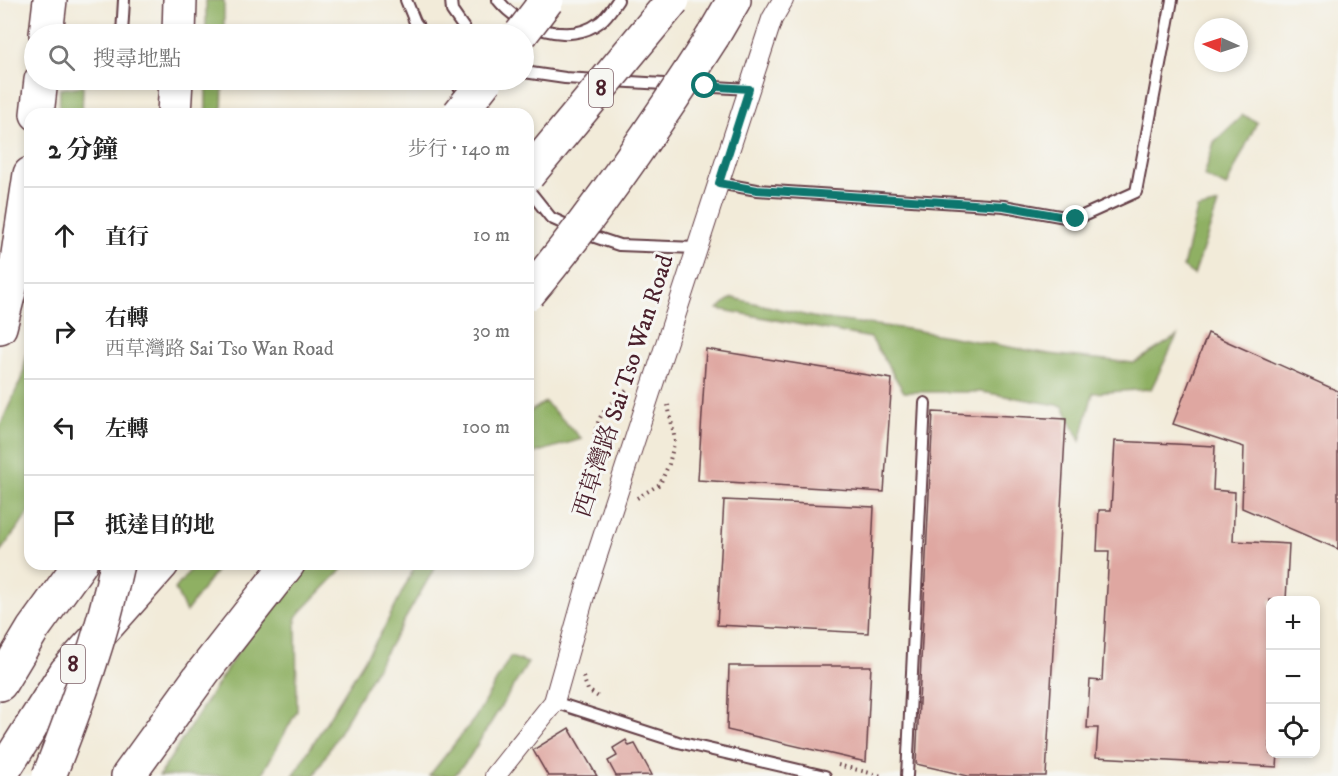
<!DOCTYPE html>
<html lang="zh-TW">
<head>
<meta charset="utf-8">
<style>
	:root { --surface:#fff; --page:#f2f2f2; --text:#222; --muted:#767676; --line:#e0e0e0 }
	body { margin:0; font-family:"IM FELL DW Pica","Noto Serif TC",serif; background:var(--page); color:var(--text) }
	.controls { position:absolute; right:18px; bottom:18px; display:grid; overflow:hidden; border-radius:12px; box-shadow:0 3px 9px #0003 }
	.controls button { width:54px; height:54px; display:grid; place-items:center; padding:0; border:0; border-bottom:2px solid var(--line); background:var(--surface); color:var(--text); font:30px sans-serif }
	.compass { position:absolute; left:1194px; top:18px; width:54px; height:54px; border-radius:50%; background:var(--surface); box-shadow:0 3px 9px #0003; rotate:273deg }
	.stop { position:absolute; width:18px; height:18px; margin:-14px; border:4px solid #0f766e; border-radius:50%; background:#fff }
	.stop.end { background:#0f766e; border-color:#fff; box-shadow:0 2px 6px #0008 }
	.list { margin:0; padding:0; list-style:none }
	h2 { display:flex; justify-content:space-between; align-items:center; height:78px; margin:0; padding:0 24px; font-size:26px }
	h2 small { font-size:20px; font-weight:400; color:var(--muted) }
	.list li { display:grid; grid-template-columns:39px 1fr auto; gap:18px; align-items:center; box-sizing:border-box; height:96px; padding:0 24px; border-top:2px solid var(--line) }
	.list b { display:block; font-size:22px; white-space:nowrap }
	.list p { margin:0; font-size:20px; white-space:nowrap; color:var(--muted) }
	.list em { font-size:20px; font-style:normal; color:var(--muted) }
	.icon { flex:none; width:33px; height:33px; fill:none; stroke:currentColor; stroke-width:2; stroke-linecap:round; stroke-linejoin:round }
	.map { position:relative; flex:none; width:1338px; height:776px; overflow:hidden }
	.search { position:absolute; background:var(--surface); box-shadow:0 3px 9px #0003; left:24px; top:24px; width:510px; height:66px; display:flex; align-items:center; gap:15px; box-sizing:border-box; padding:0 21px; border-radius:33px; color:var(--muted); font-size:22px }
	.panel { position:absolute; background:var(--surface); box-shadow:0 3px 9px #0003; left:24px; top:108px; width:510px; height:462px; border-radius:18px }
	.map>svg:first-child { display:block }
</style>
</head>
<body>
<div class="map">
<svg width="1338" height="776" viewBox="0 0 1338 776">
	<rect width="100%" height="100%" fill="#f6f6f2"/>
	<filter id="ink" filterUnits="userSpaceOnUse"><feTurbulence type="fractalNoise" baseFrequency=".0167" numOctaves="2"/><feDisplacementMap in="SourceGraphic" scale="12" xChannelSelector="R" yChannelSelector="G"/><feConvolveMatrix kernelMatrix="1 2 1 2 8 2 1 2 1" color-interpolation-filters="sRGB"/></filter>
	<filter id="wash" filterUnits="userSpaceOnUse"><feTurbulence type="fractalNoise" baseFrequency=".008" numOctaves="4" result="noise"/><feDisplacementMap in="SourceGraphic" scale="24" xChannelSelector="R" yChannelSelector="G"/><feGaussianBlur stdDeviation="1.35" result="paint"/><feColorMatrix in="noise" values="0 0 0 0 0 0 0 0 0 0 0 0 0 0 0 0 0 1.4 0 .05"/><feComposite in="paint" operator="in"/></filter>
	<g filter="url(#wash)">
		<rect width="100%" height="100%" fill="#f2ebd9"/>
		<path fill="#8fb063" stroke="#6c6847" stroke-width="1.5" d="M206 0H224V34H206Z
			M206 80H223L222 114H206Z
			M83 86 82 114H59L60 89Z
			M1243 115 1257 122 1226 187 1204 176 1214 142Z
			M1218 204 1194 275 1183 267 1197 209Z
			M733 298 817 318 908 329 1049 354 1134 363 1177 336 1151 389 1093 393 1080 441 1063 406 982 392H904L871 338 718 309 727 301Z
			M30 334V511L0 552V426L23 375Z
			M545 402 582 439 528 455V413Z
			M195 564H221L186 612 175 589Z
			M303 564H347L296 617 297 711 261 776H159L256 623Z
			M416 564H437L314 776H293L384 628Z
			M510 657 528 663 469 758 454 776H429L475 718Z"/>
		<g id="blocks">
			<path fill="#dfa7a1" d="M1208 333 1338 391V549L1242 508 1244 447 1173 424Z
				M706 349 892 379 884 492 698 480Z
				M933 412 1066 419 1046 776H968L916 764Z
				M1115 441 1215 446 1213 490 1235 492 1233 541 1289 544 1286 600H1270V754H1278L1277 767 1096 757 1098 728H1087L1090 680 1102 681 1109 551H1097L1099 510H1111Z
				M724 500 874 507 868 633 717 625Z
				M729 666H871L866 762 727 730Z
				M569 728 597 776H548L533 750Z
				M626 740 629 746 635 744 652 775 616 776 608 761 617 756 613 748Z"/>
		</g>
	</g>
	<g filter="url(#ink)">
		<use href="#blocks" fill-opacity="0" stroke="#633e45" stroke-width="1.5"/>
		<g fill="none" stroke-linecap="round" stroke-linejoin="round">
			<g stroke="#633e45" stroke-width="14">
				<path id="service" d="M406 0 415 22 424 34
					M451 0 452 11 468 34
					M498 0C520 28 569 46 600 22 607 17 613 7 618 0
					M122 34 124 0
					M524 72 565 78 598 80
					M455 80 467 99
					M613 81 749 89
					M719 183 757 190 1004 206 1076 219 1136 192 1172 0
					M528 189 551 218 589 235 619 245 696 248
					M554 702 678 742 825 776
					M907 776 925 403"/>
			</g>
			<g stroke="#633e45" stroke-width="22">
				<path id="minor" d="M495 776 554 702 586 589 772 19 783 0"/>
			</g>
			<g stroke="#633e45" stroke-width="36">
				<path id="motorway" d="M46 34 50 0
					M179 34 180 0
					M713 36 734 0
					M37 114 41 80
					M174 114 176 80
					M0 327 17 261 30 174
					M0 684 33 629 80 564
					M0 776 66 672 162 564
					M128 776 204 671 288 564"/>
			</g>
			<path stroke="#633e45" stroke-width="4" stroke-dasharray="1.5 4.5" stroke-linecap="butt" d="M601 476C594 458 591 434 601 416 607 406 620 397 628 389
				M637 498 660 484 669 464 675 440 668 405
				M583 677 588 690 600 698
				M838 765 882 776"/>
			<use href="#service" stroke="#fff" stroke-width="10"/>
			<use href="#minor" stroke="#fff" stroke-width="20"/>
			<use href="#motorway" stroke="#fff" stroke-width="33"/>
			<g stroke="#633e45" stroke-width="36" stroke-linecap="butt">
				<path id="motorway-bridge" d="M521 34 547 0
					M459 114 486 80
					M528 175 673 0
					M528 294C596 213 656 125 713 36
					M49 776C76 707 102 637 117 564"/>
			</g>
			<use href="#motorway-bridge" stroke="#fff" stroke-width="33"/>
		</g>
	</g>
	<g fill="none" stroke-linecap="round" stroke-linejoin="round" filter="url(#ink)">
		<path stroke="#0f766e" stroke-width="8" d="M705 86 749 89 719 183 757 190 1004 206 1076 219"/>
	</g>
	<g text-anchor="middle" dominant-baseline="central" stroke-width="6" stroke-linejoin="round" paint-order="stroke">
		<g fill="#f6f6f2" stroke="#7e6067" stroke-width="1.5">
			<rect x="589" y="69" width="24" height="38" rx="4.5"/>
			<rect x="61" y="645" width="24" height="38" rx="4.5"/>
		</g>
		<g font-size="22" font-weight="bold" fill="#4a1f2b">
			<text x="601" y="88">8</text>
			<text x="73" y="664">8</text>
		</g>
		<g font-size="24" fill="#4a1f2b" stroke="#f6f6f2">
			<text transform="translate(624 386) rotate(-72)">西草灣路 Sai Tso Wan Road</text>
		</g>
	</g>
</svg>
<div class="controls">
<button>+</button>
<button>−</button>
<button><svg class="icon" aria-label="locate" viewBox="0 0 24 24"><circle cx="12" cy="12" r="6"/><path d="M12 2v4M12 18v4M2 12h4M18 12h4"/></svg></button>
</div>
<svg class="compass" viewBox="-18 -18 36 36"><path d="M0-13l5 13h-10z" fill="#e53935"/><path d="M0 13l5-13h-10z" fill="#767676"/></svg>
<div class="stop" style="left:705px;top:86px"></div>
<div class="stop end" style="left:1076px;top:219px"></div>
<div class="search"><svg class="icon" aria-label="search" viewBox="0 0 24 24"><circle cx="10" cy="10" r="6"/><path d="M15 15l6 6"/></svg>搜尋地點</div>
<section class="panel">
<h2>2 分鐘<small>步行 · 140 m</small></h2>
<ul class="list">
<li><svg class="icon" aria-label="ahead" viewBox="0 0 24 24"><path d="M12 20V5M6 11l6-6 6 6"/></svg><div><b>直行</b></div><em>10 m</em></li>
<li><svg class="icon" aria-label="right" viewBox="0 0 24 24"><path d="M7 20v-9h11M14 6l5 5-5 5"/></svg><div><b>右轉</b><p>西草灣路 Sai Tso Wan Road</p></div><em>30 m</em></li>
<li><svg class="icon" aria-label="left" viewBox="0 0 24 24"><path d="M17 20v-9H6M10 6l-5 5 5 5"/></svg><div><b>左轉</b></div><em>100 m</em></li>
<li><svg class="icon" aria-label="arrive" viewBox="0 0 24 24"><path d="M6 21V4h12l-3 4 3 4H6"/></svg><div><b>抵達目的地</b></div></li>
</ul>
</section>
</div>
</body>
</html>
